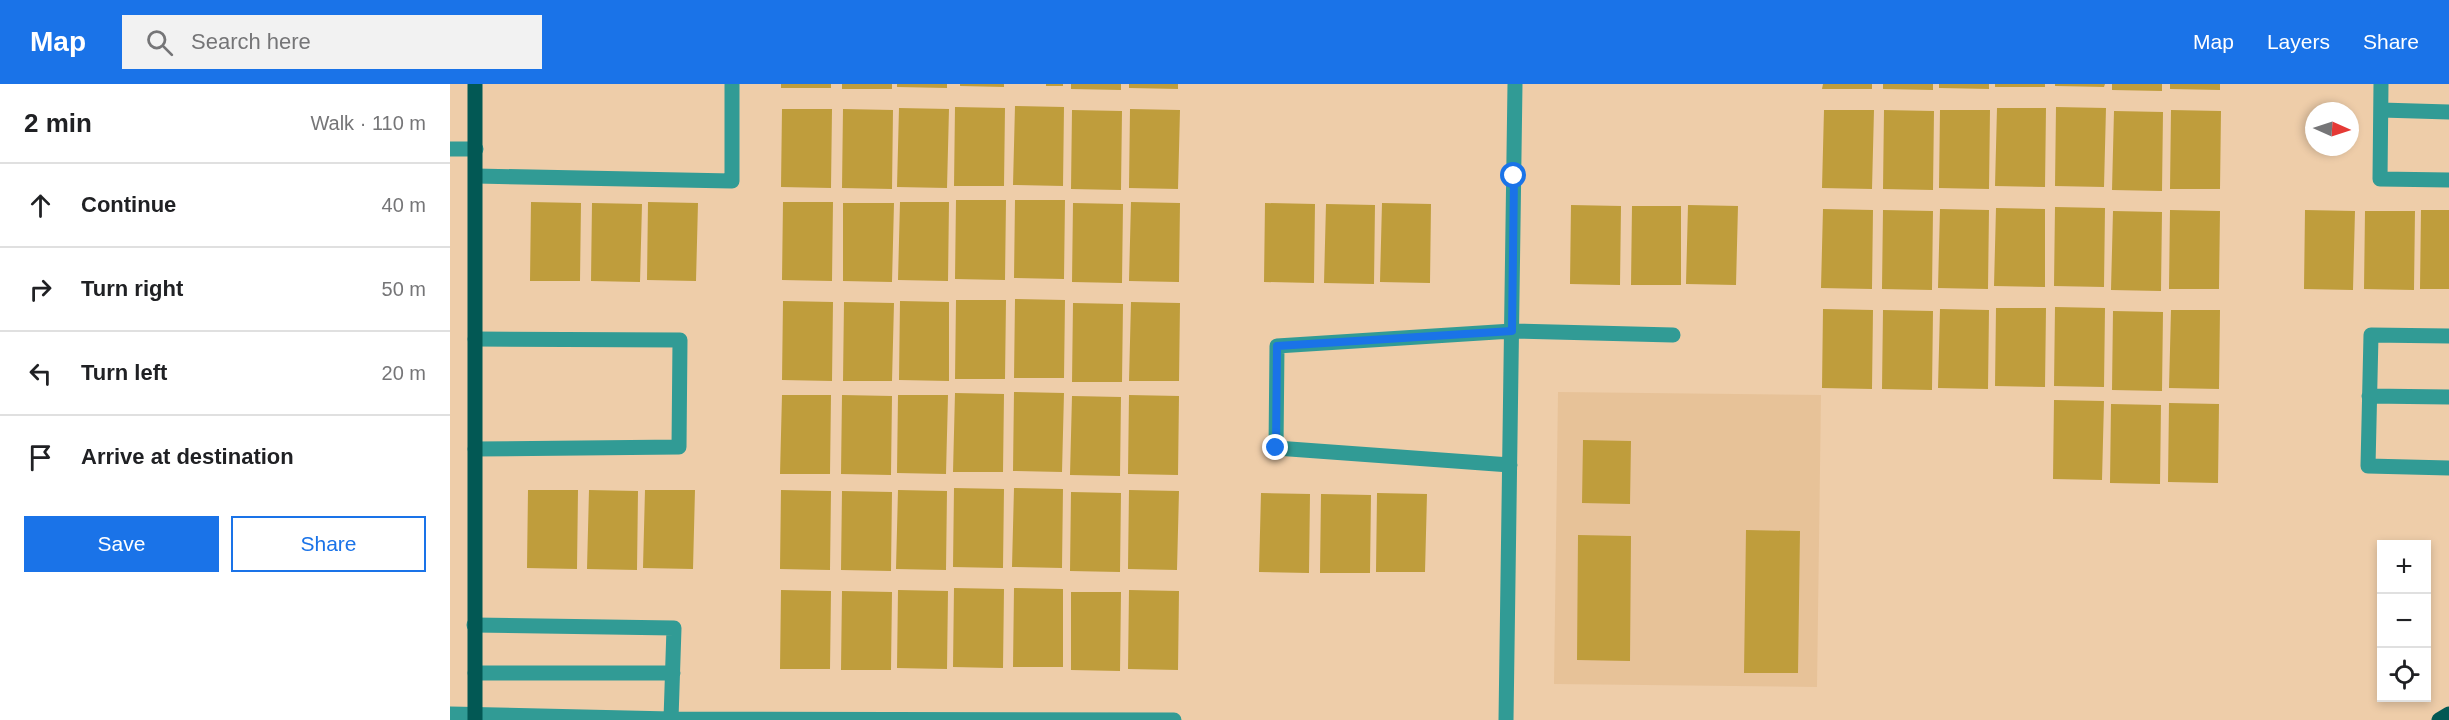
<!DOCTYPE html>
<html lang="en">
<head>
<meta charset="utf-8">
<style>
	:root { --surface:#fff; --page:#f2f2f2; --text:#202124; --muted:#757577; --line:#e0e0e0; --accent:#1a73e8 }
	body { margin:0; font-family:Helvetica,sans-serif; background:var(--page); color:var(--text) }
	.controls { position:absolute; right:18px; bottom:18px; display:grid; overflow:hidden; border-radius:0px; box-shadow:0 3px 9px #0003 }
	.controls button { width:54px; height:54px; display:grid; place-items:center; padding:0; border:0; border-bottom:2px solid var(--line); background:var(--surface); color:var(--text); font:30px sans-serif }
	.compass { position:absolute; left:1855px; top:18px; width:54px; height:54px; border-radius:50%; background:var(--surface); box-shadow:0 3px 9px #0003; rotate:93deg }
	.stop { position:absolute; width:18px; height:18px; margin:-14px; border:4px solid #1a73e8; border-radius:50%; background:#fff }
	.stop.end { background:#1a73e8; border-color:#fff; box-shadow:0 2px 6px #0008 }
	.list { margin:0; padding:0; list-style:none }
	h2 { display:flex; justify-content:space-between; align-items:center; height:78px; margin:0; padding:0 24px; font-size:26px }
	h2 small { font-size:20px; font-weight:400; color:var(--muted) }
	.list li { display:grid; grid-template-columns:39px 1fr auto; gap:18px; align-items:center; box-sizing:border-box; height:84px; padding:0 24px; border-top:2px solid var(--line) }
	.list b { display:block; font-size:22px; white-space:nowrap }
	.list em { font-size:20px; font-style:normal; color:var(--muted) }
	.actions { display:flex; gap:12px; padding:18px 24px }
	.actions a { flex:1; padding:14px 0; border:2px solid var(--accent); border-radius:0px; text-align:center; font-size:21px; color:var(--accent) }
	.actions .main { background:var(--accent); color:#fff }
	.icon { flex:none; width:33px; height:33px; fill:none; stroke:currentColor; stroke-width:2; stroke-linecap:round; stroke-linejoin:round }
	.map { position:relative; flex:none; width:1999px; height:636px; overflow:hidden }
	header { display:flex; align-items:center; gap:36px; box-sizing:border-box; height:84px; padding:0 30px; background:var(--accent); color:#fff }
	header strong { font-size:28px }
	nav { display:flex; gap:33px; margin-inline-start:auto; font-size:21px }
	.search { width:420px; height:54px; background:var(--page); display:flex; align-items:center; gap:15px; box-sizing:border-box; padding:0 21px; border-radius:0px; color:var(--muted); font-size:22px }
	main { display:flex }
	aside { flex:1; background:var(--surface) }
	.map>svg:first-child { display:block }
</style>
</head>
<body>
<header>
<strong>Map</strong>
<div class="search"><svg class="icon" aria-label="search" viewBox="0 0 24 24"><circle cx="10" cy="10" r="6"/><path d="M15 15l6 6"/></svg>Search here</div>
<nav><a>Map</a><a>Layers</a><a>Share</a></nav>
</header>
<main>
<aside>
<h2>2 min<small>Walk · 110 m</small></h2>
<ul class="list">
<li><svg class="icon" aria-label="ahead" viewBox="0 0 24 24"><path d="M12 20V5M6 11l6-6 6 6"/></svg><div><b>Continue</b></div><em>40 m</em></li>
<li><svg class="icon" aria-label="right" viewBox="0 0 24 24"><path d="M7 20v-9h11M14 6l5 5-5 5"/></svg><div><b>Turn right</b></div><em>50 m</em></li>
<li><svg class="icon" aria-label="left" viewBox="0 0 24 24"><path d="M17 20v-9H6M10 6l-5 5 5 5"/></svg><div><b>Turn left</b></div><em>20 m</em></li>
<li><svg class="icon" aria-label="arrive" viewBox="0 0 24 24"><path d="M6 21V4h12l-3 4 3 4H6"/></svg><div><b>Arrive at destination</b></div></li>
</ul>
<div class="actions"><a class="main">Save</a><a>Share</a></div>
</aside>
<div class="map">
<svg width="1999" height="636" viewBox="0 0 1999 636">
	<rect width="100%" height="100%" fill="#eecda9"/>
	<path fill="#e7c298" d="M1108 308 1371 311 1367 603 1104 600Z"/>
	<path fill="#bf9d3c" d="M331 0H381V4H331Z
		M392 0H442V5H392Z
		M447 0H497V4L447 3Z
		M510 0H554V3L510 2Z
		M596 0H613V2H596Z
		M621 0H671V6L621 5Z
		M679 0H728V5L679 4Z
		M1373 0H1422V5H1372Z
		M1433 0H1483V6L1433 5Z
		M1489 0H1539V5L1489 4Z
		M1545 0H1595V3H1545Z
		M1605 0H1655L1654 3 1605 2Z
		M1662 0H1712V7L1662 6Z
		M1720 0H1770V6L1720 5Z
		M565 22 614 23 613 102 563 101Z
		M505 23 555 24 554 102H504Z
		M1606 23 1656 24 1654 103 1605 102Z
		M449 24 499 25 497 104 447 103Z
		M1547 24H1596L1595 103 1545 102Z
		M332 25H382L381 104 331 103Z
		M393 25 443 26 442 105 392 104Z
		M680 25 730 26 728 105 679 104Z
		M622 26 672 27 671 106 621 105Z
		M1374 26H1424L1422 105 1372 104Z
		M1434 26 1484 27 1483 106 1433 105Z
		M1490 26H1540L1539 105 1489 104Z
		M1721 26 1771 27 1770 105H1720Z
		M1664 27 1713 28 1712 107 1662 106Z
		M506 116H556L555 196 505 195Z
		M565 116H615L614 195 564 194Z
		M81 118 131 119 130 197H80Z
		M198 118 248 119 246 197 197 196Z
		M333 118H383L382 197 332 196Z
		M450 118H499L498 197 448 196Z
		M681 118 730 119 729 198 679 197Z
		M142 119 192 120 190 198 141 197Z
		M393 119H444L442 198 393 197Z
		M623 119 673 120 672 199 622 198Z
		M815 119 865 120 864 199 814 198Z
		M932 119 981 120 980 199 930 198Z
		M876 120 925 121 924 200 874 199Z
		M1121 121 1171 122 1170 201 1120 200Z
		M1238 121 1288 122 1286 201 1236 200Z
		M1182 122H1231V201H1181Z
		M1605 123 1655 124 1654 203 1604 202Z
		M1546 124 1595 125V203L1544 202Z
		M1373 125 1423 126 1422 205 1371 204Z
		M1490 125 1539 126 1538 205 1488 204Z
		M1433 126 1483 127 1482 206 1432 205Z
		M1720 126 1770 127 1769 205H1719Z
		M1855 126 1905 127 1903 206 1854 205Z
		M1971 126H1999V205H1970Z
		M1663 127 1712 128 1711 207 1661 206Z
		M1915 127H1965L1964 206 1914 205Z
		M565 215 615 216 614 294H564Z
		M506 216H556L555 295H505Z
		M333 217 383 218 382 297 332 296Z
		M450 217 499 218V297L449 296Z
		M394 218 444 219 442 297H393Z
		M681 218 730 219 729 297H679Z
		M623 219 673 220 672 298H622Z
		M1605 223 1655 224 1654 303 1604 302Z
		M1546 224H1596L1595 303 1545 302Z
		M1373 225 1423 226 1422 305 1372 304Z
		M1490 225 1539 226 1538 305 1488 304Z
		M1433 226 1483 227 1482 306 1432 305Z
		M1721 226H1770L1769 305 1719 304Z
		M1663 227 1713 228 1712 307 1662 306Z
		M564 308 614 309 612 388 563 387Z
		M505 309 554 310 553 388H503Z
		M332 311H381L380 390H330Z
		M392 311 442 312 441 391 391 390Z
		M448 311H498L496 390 447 389Z
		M679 311 729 312 728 391 678 390Z
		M622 312 671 313 670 392 620 391Z
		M1604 316 1654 317 1652 396 1603 395Z
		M1719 319 1769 320 1768 399 1718 398Z
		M1661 320 1711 321 1710 400 1660 399Z
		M1133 356 1181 357 1180 420 1132 419Z
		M504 404 554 405 553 484 503 483Z
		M564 404 613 405 612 484 562 483Z
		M78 406H128L127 485 77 484Z
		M139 406 188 407 187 486 137 485Z
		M195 406H245L243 485 193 484Z
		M331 406 381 407 380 486 330 485Z
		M448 406 497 407 496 486 446 485Z
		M679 406 729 407 727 486 678 485Z
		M392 407 442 408 441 487 391 486Z
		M621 408 671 409 670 488 620 487Z
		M811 409 860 410 859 489 809 488Z
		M927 409 977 410 975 488H926Z
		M871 410 921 411 920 489H870Z
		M1296 446 1350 447 1348 589H1294Z
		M1128 451 1181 452 1180 577 1127 576Z
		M504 504 554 505 553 584 503 583Z
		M564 504 613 505V583H563Z
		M331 506 381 507 380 585H330Z
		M448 506 498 507 497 585 447 584Z
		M679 506 729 507 728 586 678 585Z
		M392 507 442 508 441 586H391Z
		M621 508H671L670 587 621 586Z"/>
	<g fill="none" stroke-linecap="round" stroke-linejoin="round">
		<path stroke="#319b95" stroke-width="15" d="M1931 0 1930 95 1999 96
			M1931 26 1999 28
			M0 65H26
			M26 92 282 97V0
			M1999 252 1921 251 1918 382 1999 384
			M1919 312 1999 313
			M25 365 229 363 230 256 25 255
			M1060 381 826 364 827 262 1062 247 1223 251
			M24 541 224 544 221 635
			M25 589H223
			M0 630 221 635 724 636
			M1056 636 1065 0"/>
		<path stroke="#025854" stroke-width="15" d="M25 636V0
			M1989 636 1999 630"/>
	</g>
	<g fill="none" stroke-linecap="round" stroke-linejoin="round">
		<path stroke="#1a73e8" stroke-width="8" d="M826 364 827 262 1062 247 1064 92"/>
	</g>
</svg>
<div class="controls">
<button>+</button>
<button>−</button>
<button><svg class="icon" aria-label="locate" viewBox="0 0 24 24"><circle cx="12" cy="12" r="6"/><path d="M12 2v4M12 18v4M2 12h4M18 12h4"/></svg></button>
</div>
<svg class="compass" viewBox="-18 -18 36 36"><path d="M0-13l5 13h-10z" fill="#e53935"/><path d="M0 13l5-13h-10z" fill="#757577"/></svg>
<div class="stop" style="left:1064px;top:92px"></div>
<div class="stop end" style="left:826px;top:364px"></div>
</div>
</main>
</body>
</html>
